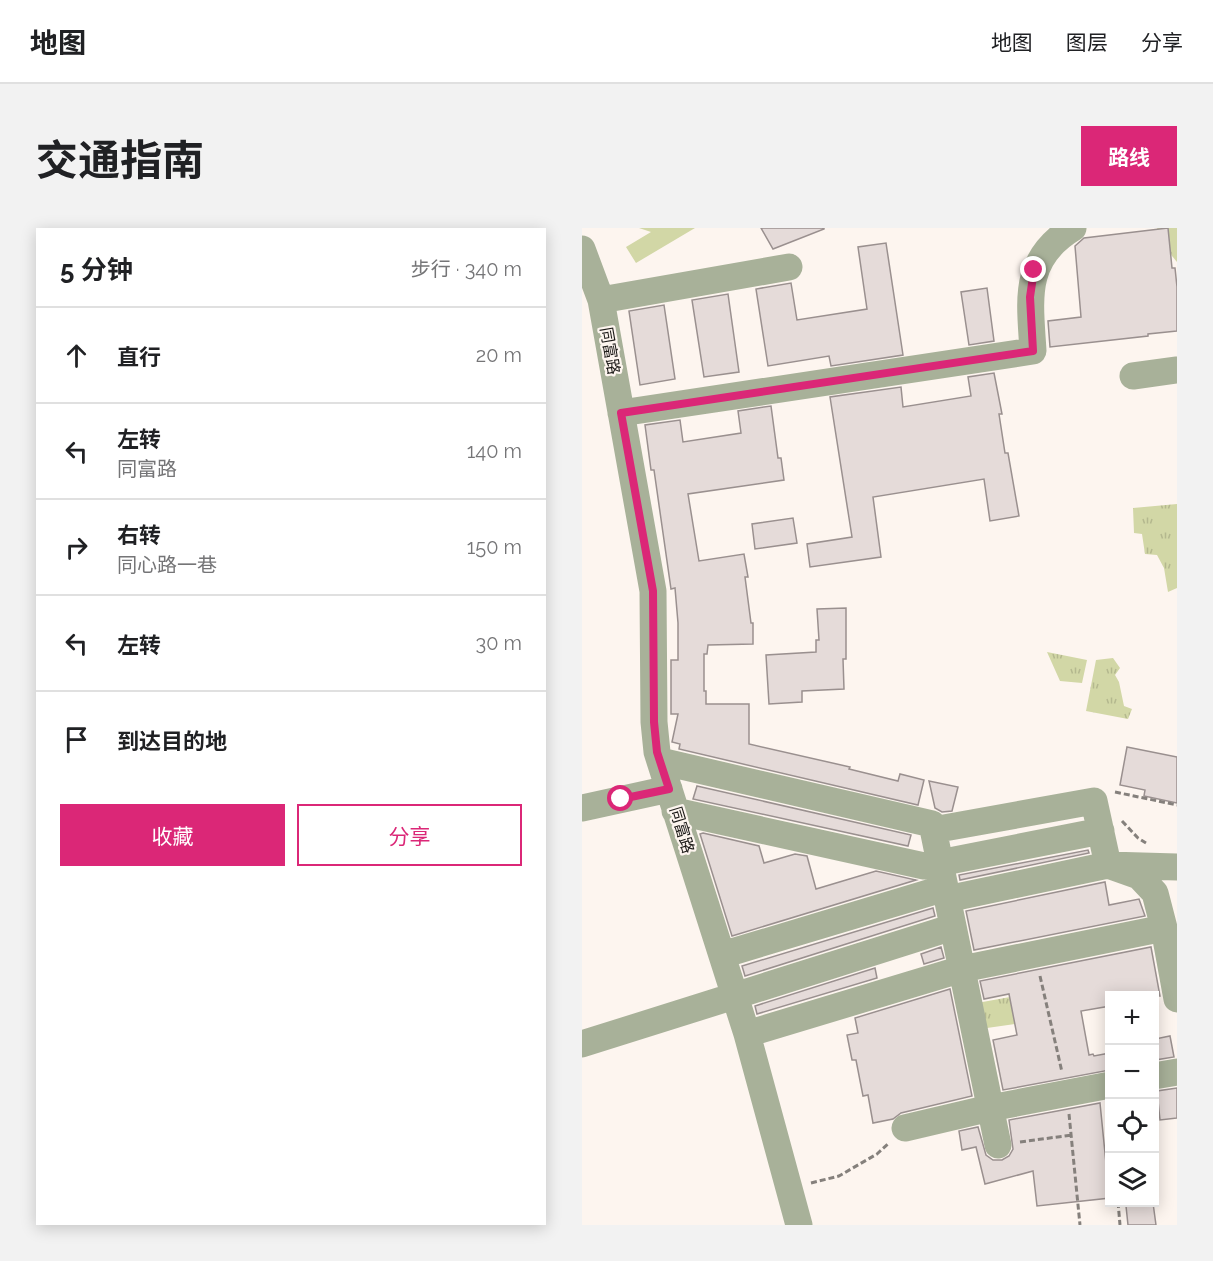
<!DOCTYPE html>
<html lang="zh">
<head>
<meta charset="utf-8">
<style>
	:root { --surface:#fff; --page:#f2f2f2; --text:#202124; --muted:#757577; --line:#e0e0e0; --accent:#db2777 }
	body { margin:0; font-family:Raleway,"Noto Sans SC",sans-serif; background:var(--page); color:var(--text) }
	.controls { position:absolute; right:18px; bottom:18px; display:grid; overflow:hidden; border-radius:0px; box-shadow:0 3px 15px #0003 }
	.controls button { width:54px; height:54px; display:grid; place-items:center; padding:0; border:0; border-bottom:2px solid var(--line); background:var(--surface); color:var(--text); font:30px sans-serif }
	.stop { position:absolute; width:18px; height:18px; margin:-14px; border:4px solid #db2777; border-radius:50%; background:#fff }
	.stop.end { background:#db2777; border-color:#fff; box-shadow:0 2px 6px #0008 }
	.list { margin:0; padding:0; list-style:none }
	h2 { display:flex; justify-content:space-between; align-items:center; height:78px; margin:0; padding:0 24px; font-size:26px }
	h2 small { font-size:20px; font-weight:400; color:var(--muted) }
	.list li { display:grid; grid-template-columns:39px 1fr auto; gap:18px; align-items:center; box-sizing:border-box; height:96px; padding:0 24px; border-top:2px solid var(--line) }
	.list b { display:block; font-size:22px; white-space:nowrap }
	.list p { margin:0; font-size:20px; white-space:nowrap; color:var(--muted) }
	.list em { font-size:20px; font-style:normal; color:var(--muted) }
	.actions { display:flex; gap:12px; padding:18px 24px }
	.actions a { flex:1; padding:14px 0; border:2px solid var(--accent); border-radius:0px; text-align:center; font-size:21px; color:var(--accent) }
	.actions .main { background:var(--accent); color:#fff }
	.icon { flex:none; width:33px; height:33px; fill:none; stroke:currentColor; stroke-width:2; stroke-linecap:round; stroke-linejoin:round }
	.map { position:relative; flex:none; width:595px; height:997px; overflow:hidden; border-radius:0px }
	header { display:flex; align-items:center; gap:36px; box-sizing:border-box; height:84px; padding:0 30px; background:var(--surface); border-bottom:2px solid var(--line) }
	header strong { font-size:28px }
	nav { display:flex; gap:33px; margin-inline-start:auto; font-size:21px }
	.intro { display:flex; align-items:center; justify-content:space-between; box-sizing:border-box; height:144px; padding:0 36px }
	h1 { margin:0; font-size:42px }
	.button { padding:15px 27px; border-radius:0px; background:var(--accent); color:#fff; font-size:21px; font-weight:700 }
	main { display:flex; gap:36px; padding:0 36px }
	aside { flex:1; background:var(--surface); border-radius:0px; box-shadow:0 3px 15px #0003 }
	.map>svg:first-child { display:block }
</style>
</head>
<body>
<header>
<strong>地图</strong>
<nav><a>地图</a><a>图层</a><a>分享</a></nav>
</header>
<div class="intro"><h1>交通指南</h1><a class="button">路线</a></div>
<main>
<aside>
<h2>5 分钟<small>步行 · 340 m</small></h2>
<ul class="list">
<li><svg class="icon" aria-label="ahead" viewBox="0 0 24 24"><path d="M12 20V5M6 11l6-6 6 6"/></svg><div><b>直行</b></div><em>20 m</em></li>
<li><svg class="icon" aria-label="left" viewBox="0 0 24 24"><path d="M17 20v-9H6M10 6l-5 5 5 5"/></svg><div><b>左转</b><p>同富路</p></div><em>140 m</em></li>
<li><svg class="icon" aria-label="right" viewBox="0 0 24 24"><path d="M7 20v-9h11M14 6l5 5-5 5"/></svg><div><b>右转</b><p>同心路一巷</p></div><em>150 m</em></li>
<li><svg class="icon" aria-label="left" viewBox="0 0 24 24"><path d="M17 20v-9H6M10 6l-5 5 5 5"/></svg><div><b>左转</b></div><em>30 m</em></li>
<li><svg class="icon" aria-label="arrive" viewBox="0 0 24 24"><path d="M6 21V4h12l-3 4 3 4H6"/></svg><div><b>到达目的地</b></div></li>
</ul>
<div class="actions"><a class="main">收藏</a><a>分享</a></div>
</aside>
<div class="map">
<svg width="595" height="997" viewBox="0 0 595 997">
	<defs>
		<pattern id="grass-tufts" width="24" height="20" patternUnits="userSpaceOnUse" patternTransform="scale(1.5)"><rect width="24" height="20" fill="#d2d7a6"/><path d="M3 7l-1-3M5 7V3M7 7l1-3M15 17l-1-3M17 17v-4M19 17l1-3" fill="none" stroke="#b4b88e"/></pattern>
		<pattern id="forest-firs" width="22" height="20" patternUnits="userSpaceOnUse" patternTransform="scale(1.5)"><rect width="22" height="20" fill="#d2d7a6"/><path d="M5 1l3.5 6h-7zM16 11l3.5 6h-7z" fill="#b4b88e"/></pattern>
	</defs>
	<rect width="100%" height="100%" fill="#fdf5ef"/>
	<path fill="url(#grass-tufts)" d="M595 276V360L586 364 582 340 575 327 563 326 560 306 552 305 551 280Z
		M465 424 505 432 500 455 478 453Z
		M531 430 538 440 533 447 537 454 542 478 550 481 546 491 504 483 514 432Z
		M428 769 433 796 405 800 395 775Z"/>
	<path fill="url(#forest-firs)" d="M575 0H595V34L585 22Z"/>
	<path fill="#d2d7a6" d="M57 0H113L54 35 44 19 69 4Z"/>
	<path fill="#e5dbd9" stroke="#9a908f" stroke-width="1.5" d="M179 0H242V1L191 21Z
		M586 0 590 40H593L595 59V103L566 106V108L468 119 466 93 499 89 493 18 502 10Z
		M304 15 321 127 249 138 247 128 186 138 174 61 209 55 215 92 285 81 276 19Z
		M405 60 412 113 387 117 379 64Z
		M146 66 157 144 122 149 110 72Z
		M82 77 93 151 58 157 47 83Z
		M412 145 420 186H417L423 225H426L437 288 408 293 402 251 291 269 299 329 228 339 225 316 270 309 248 169 319 159 321 179 389 168 386 149Z
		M189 178 196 230H199L202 252 106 266 117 333 162 326 166 349H163L169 395H171V416L126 417 125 426H122V463H124V476H167V516L268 539 267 541 316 553 318 546 342 552 336 577 97 521 98 516 90 514 96 486H89V432H96V395L93 360 89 361 72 242H69L63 197 98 192 101 214 159 205 156 183Z
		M211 290 215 315 173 321 170 296Z
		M264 380V431H261L262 461 220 463V474L187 476 184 427 234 424V412H237L235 381Z
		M545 519 595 529V575L562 568 563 562 538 557Z
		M347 553 376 559 370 583 360 584 353 580Z
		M115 558 329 607 326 618 111 571Z
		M121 605 177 618 182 635 213 626 225 628 234 661 294 643 334 652 150 708 118 606Z
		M506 622 507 625 378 652 377 647Z
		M523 654 527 677 557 671 563 688 392 722 384 683Z
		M351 680 353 688 163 748 160 738Z
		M359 719 362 730 342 736 339 726Z
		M569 719 578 768H528V778L499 783 507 827 511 826 512 828 528 825V842L421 862 411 812 435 807 427 766 402 771 398 753Z
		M293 740 295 750 175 786 173 778Z
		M368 761 390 868 319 885 311 891 291 895 286 867 281 868 274 832H270L265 807 276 805 273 790Z
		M588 808 592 829 573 832V811Z
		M595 860V890L578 892 575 863Z
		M518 875 525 945 527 944 528 970 455 978 451 943 403 956 394 919 380 922 377 903 396 899 404 927 411 932H420L427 928 431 921 427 892Z
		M571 975 574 997H546L544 978Z"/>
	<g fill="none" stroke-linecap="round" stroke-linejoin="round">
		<path stroke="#85807c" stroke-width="3" stroke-dasharray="6 3" stroke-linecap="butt" d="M533 564 595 577
			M540 593 556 610 564 615
			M458 748 480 844
			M487 886 498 997
			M438 914 490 907
			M229 955 257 948 295 926 307 915
			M536 974 538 997"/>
		<path stroke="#a8b199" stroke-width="27" d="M0 21 19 72 71 363 72 494 75 524 165 806 217 997
			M19 72 207 39
			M551 148 595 142
			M39 185 451 123C448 72 440 31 491 0
			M78 533 350 596 416 917
			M0 580 87 561
			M93 583 342 638 519 603
			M351 602 512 573 526 637 557 648 573 665 582 700 595 771
			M365 671 526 637 595 639
			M140 727 363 660
			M165 806 380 741 582 700
			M0 816 371 699
			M572 848 595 844
			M323 900 408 880 528 857"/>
	</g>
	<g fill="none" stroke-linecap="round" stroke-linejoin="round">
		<path stroke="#db2777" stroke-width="8" d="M39 571 87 561 75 524 72 494 71 363 39 185 451 123 448 69 452 42"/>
	</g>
	<g text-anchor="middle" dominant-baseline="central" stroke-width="4.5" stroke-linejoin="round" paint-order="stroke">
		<g font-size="16" fill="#1b1917" stroke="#fdf5ef">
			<text transform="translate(28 123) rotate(80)">同富路</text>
			<text transform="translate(100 602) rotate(73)">同富路</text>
		</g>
	</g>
</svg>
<div class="controls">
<button>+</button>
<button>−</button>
<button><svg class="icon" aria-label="locate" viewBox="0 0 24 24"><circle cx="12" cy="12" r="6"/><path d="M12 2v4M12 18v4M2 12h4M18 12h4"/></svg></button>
<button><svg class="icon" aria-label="layers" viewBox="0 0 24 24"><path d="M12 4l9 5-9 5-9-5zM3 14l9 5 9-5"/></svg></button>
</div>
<div class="stop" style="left:39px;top:571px"></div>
<div class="stop end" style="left:452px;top:42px"></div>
</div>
</main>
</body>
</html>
